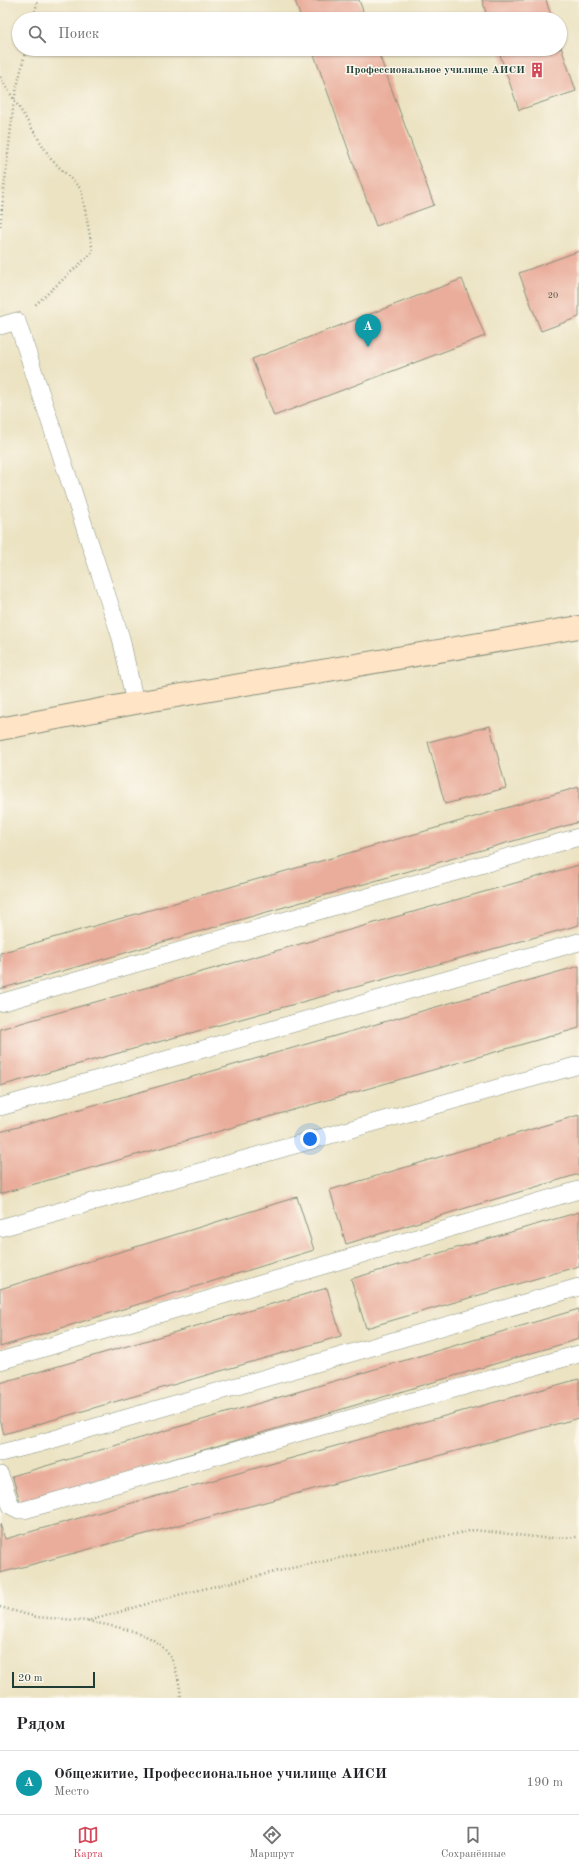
<!DOCTYPE html>
<html lang="ru">
<head>
<meta charset="utf-8">
<style>
	:root { --surface:#fff; --page:#f6f6f6; --text:#202124; --muted:#757577; --line:#e0e0e0; --accent:#d1495b }
	body { margin:0; font-family:"Old Standard TT",serif; background:var(--page); color:var(--text) }
	.scale { position:absolute; left:12px; bottom:10px; width:83px; box-sizing:border-box; padding-left:4px; border:2px solid #1f3d34; border-top:0; font-size:11px; line-height:14px; white-space:nowrap; color:#1f3d34; -webkit-text-stroke:3px #fbf7ec; paint-order:stroke }
	.you { position:absolute; left:310px; top:1139px; width:14px; height:14px; margin:-10px; border:3px solid #fff; border-radius:50%; background:#1a73e8; box-shadow:0 0 0 6px #1a73e833 }
	.badge { display:grid; place-items:center; width:26px; height:26px; border-radius:50%; background:var(--accent); color:#fff; font-size:13px; font-weight:700 }
	.pin { position:absolute; translate:-50% -33px; filter:drop-shadow(0 1px 2px #0008) }
	.pin::after { content:''; position:absolute; top:21px; width:14px; height:12px; background:inherit; clip-path:polygon(0 0,100% 0,50% 100%) }
	.list { margin:0; padding:0; list-style:none }
	h2 { display:flex; justify-content:space-between; align-items:center; height:52px; margin:0; padding:0 16px; font-size:17px }
	h2 small { font-size:13px; font-weight:400; color:var(--muted) }
	.list li { display:grid; grid-template-columns:26px 1fr auto; gap:12px; align-items:center; box-sizing:border-box; height:64px; padding:0 16px; border-top:1px solid var(--line) }
	.list b { display:block; font-size:15px; white-space:nowrap }
	.list p { margin:0; font-size:13px; white-space:nowrap; color:var(--muted) }
	.list em { font-size:13px; font-style:normal; color:var(--muted) }
	.icon { flex:none; width:22px; height:22px; fill:none; stroke:currentColor; stroke-width:2; stroke-linecap:round; stroke-linejoin:round }
	.map { position:relative; flex:none; width:579px; height:1698px; overflow:hidden }
	.search { position:absolute; background:var(--surface); box-shadow:0 1px 3px #0004; left:12px; right:12px; top:12px; height:44px; display:flex; align-items:center; gap:10px; box-sizing:border-box; padding:0 14px; border-radius:22px; color:var(--muted); font-size:15px }
	.sheet { height:116px; background:var(--surface) }
	nav { display:flex; justify-content:space-around; align-items:center; box-sizing:border-box; height:56px; border-top:1px solid var(--line); background:var(--surface); font-size:11px; color:var(--muted) }
	nav a { display:grid; justify-items:center; gap:2px }
	nav .on { color:var(--accent) }
	.map>svg:first-child { display:block }
</style>
</head>
<body>
<div class="map">
<svg width="579" height="1698" viewBox="0 0 579 1698">
	<rect width="100%" height="100%" fill="#fbf7ec"/>
	<filter id="ink" filterUnits="userSpaceOnUse"><feTurbulence type="fractalNoise" baseFrequency=".025" numOctaves="2"/><feDisplacementMap in="SourceGraphic" scale="8" xChannelSelector="R" yChannelSelector="G"/><feConvolveMatrix kernelMatrix="1 2 1 2 8 2 1 2 1" color-interpolation-filters="sRGB"/></filter>
	<filter id="wash" filterUnits="userSpaceOnUse"><feTurbulence type="fractalNoise" baseFrequency=".012" numOctaves="4" result="noise"/><feDisplacementMap in="SourceGraphic" scale="16" xChannelSelector="R" yChannelSelector="G"/><feGaussianBlur stdDeviation="0.9" result="paint"/><feColorMatrix in="noise" values="0 0 0 0 0 0 0 0 0 0 0 0 0 0 0 0 0 1.4 0 .05"/><feComposite in="paint" operator="in"/></filter>
	<g filter="url(#wash)">
		<rect width="100%" height="100%" fill="#ece3c3"/>
		<g id="blocks">
			<path fill="#eaad9b" d="M295 0H359L366 19H301Z
				M482 0H546L552 19H488Z
				M560 44 576 91 519 110 498 49H560Z
				M312 49H377L434 205 376 226Z
				M579 251V317L541 331 519 273Z
				M462 279 485 336 274 416 252 359Z
				M490 726 506 788 445 804 428 742Z
				M579 787V822L0 989V953Z
				M579 865V925L0 1086V1029Z
				M579 966V1028L0 1194V1132Z
				M579 1115V1174L346 1244 330 1190Z
				M297 1197 314 1250 0 1347V1289Z
				M579 1212V1266L366 1328 351 1279Z
				M327 1288 341 1336 4 1434 0 1419V1383Z
				M579 1309V1339L21 1504 12 1476Z
				M579 1379V1418L0 1573V1524L5 1539 274 1463Z"/>
		</g>
	</g>
	<g filter="url(#ink)">
		<use href="#blocks" fill-opacity="0" stroke="#86907c" stroke-width="1"/>
		<g fill="none" stroke-linecap="round" stroke-linejoin="round">
			<g stroke="#86907c" stroke-width="18">
				<path id="service" d="M0 326 17 321 121 638 135 703
					M0 1003 304 915 579 837
					M0 1107 579 942
					M0 1228 579 1065
					M0 1361 579 1190
					M0 1453 37 1444 579 1287
					M0 1475 11 1506 19 1510H24L579 1354"/>
			</g>
			<g stroke="#86907c" stroke-width="24">
				<path id="secondary" d="M0 729 135 703 579 627"/>
			</g>
			<path stroke="#86907c" stroke-width="2.5" stroke-dasharray="1 3" stroke-linecap="butt" d="M33 19 37 4 35 0
				M0 77 51 159 81 189 93 252 34 306
				M0 226 14 100 26 49
				M0 1607 36 1617 88 1621 178 1595 287 1569 474 1530 544 1538 579 1537
				M88 1621C122 1629 166 1631 176 1671 179 1680 180 1689 181 1698"/>
			<use href="#service" stroke="#fff" stroke-width="17"/>
			<use href="#secondary" stroke="#ffe4c6" stroke-width="22"/>
		</g>
	</g>
	<defs>
		<g id="building-bare" transform="scale(1.2)"><path d="M-4-6H4V6H1V3H-1V6H-4ZM-2.5-4.3h1.7v1.8h-1.7ZM.8-4.3h1.7v1.8H.8ZM-2.5-1h1.7V.8h-1.7ZM.8-1h1.7V.8H.8Z" fill="#d1495b" stroke="#fbf7ec" stroke-width="2.5" paint-order="stroke"/></g>
	</defs>
	<g fill-rule="evenodd">
		<use href="#building-bare" x="537" y="70"/>
	</g>
	<g text-anchor="middle" dominant-baseline="central" stroke-width="3" stroke-linejoin="round" paint-order="stroke">
		<g font-size="9" fill="#52594e">
			<text x="553" y="295">20</text>
		</g>
		<g font-size="11" font-weight="bold" fill="#1f3d34" stroke="#fbf7ec" text-anchor="end">
			<text x="525" y="70">Профессиональное училище АИСИ</text>
		</g>
	</g>
</svg>
<div class="scale">20 m</div>
<div class="you"></div>
<div class="pin badge" style="left:368px;top:347px;background:#0f9aa8">A</div>
<div class="search"><svg class="icon" aria-label="search" viewBox="0 0 24 24"><circle cx="10" cy="10" r="6"/><path d="M15 15l6 6"/></svg>Поиск</div>
</div>
<section class="sheet">
<h2>Рядом<small></small></h2>
<ul class="list">
<li><span class="badge" style="background:#0f9aa8">A</span><div><b>Общежитие, Профессиональное училище АИСИ</b><p>Место</p></div><em>190 m</em></li>
</ul>
</section>
<nav>
<a class="on"><svg class="icon" aria-label="map" viewBox="0 0 24 24"><path d="M3 6l6-2 6 2 6-2v14l-6 2-6-2-6 2zM9 4v14M15 6v14"/></svg>Карта</a>
<a><svg class="icon" aria-label="directions" viewBox="0 0 24 24"><path d="M12 3l9 9-9 9-9-9zM9 14v-3h6M13 9l2 2-2 2"/></svg>Маршрут</a>
<a><svg class="icon" aria-label="saved" viewBox="0 0 24 24"><path d="M7 4h10v16l-5-4-5 4z"/></svg>Сохранённые</a>
</nav>
</body>
</html>
